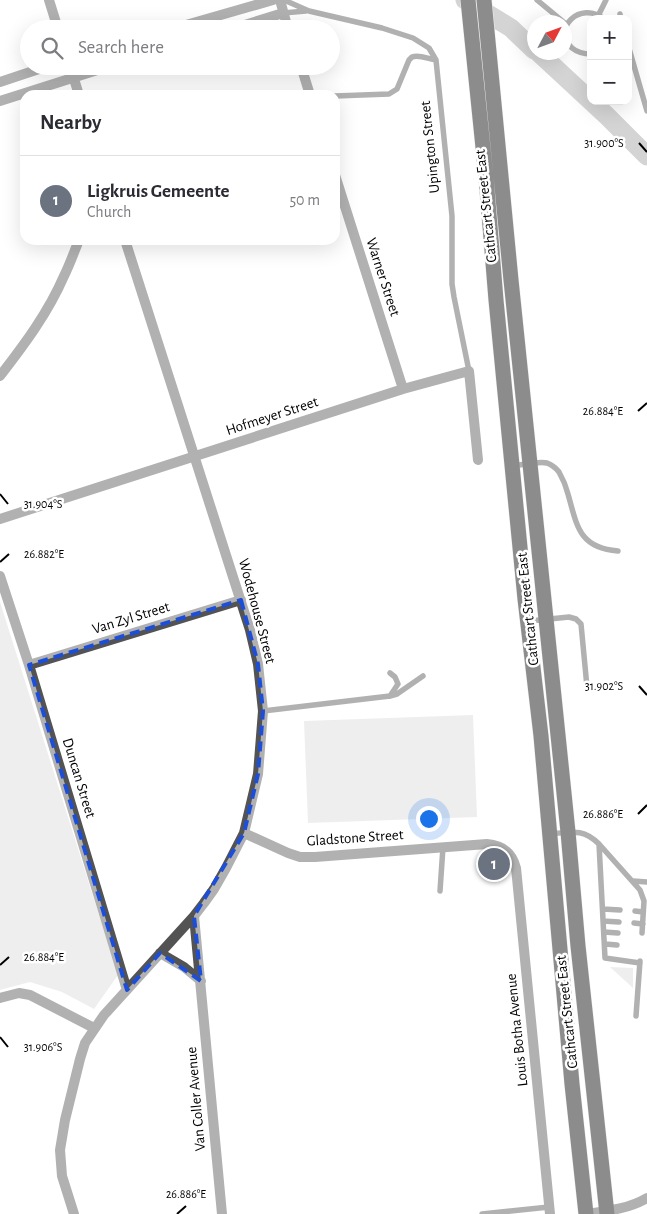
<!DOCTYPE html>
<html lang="en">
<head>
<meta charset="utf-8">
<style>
	:root { --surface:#fff; --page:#f2f2f3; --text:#2b2b33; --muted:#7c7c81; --line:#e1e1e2; --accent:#000 }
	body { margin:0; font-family:"Alegreya Sans",sans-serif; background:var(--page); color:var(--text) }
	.controls { position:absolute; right:15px; top:15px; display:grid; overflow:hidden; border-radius:10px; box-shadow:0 5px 20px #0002 }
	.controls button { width:45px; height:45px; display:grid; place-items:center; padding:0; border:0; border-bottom:1px solid var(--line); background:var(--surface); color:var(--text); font:25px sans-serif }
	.compass { position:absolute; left:527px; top:15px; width:45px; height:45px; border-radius:50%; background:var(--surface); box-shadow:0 5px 20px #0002; rotate:49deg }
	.you { position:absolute; left:428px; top:818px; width:18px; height:18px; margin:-12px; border:4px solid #fff; border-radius:50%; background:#1a73e8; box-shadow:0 0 0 8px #1a73e833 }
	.badge { display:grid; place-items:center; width:32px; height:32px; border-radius:50%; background:var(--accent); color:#fff; font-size:16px; font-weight:700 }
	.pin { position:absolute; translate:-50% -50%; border:2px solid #fff; box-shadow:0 1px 5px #0006 }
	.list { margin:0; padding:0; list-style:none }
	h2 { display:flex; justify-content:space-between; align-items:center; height:65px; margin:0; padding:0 20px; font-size:21px }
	h2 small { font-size:16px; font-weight:400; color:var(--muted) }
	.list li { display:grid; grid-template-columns:32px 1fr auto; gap:15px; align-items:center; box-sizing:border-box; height:90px; padding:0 20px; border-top:1px solid var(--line) }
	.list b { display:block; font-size:19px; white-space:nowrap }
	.list p { margin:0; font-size:16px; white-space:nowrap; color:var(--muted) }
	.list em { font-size:16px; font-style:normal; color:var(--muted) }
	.icon { flex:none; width:28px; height:28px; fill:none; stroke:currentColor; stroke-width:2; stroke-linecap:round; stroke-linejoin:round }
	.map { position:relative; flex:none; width:647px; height:1214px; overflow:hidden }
	.search { position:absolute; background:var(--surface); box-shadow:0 5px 20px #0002; left:20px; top:20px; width:320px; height:55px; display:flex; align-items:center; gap:12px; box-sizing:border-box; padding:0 18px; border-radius:28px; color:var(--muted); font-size:19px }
	.panel { position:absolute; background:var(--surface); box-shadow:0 5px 20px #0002; left:20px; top:90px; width:320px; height:155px; border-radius:15px }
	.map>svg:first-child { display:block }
</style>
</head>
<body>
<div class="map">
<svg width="647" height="1214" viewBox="0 0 647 1214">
	<rect width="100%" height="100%" fill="#fff"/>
	<path fill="#dadada" d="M0 602 118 975 94 1009 62 992 30 982 0 990Z
		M473 715 477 817 308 823 304 721Z
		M610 967 633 968V988Z"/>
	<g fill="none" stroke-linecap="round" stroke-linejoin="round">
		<path stroke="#a1a1a1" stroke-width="19" d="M465 0 511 28 534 50
			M538 52 607 116 647 156"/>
		<g stroke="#dbdbdb" stroke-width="16">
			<path id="highway" d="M468 0 486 177 496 300 525 599 541 736 572 1084 586 1214
				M484 0 511 280 568 832 578 946 607 1214"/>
		</g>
		<path stroke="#535353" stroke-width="5.5" d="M284 0 309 11 382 28 413 38 429 48 436 60 452 216V284L454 297 469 371
			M537 0 566 24
			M283 13 306 11
			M599 14 606 0
			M620 14 621 19
			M628 45 647 111
			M591 54C584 54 578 53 572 48 551 29 580 0 604 19
			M335 96 389 94 397 89 409 60 412 57C419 54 428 59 436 60
			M512 466C521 465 539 461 547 463 552 465 556 468 559 472 563 479 566 486 568 494 577 526 579 548 618 551
			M530 621 569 617 576 619 581 624 587 687
			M390 696 398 684 395 677 390 673
			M263 711 390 696 397 694 423 676
			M550 834C572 832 583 828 599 844L640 890 644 901 642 933
			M599 844 605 958 640 963
			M633 881 647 882
			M440 891 443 847
			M603 909 620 910
			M635 911 643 912
			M603 921 619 922
			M634 923 643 924
			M604 932 618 933
			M605 944 617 945
			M636 1016 640 961
			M482 1214 549 1207"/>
		<path stroke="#535353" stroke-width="10" d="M49 0 58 29
			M280 0 288 29
			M172 29 273 0
			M232 29 283 13
			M70 66 79 95
			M301 66 310 95
			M0 82 48 66
			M0 101 110 66
			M335 175 403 389
			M0 376C24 345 48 313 64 276 70 264 74 252 79 240
			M0 519 403 389 469 371 478 460
			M0 576 29 665 127 990
			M29 665 241 600
			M244 833 288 853 300 857H315L487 844C502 845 512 853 516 868L550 1214
			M194 916 222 1214
			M160 953 184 967 201 981
			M0 998 19 993 30 995 94 1028
			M74 1214 62 1176 60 1150 65 1120 80 1059 85 1043 104 1015 194 916 204 903 214 889 226 868 244 833 258 774 263 711 258 664 250 630 125 240
			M586 1214C608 1211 628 1209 647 1198"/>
		<use href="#highway" stroke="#000" stroke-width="15"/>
	</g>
	<path d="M0 0H647V1214H0ZM241 600 258 664 263 711 258 774 244 833 194 916 201 981 160 953 127 990 29 665Z" fill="#fff" fill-opacity=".55" fill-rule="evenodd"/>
	<path fill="none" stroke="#1d4ed8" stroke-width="4" stroke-dasharray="10 6" stroke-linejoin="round" d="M241 600 258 664 263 711 258 774 244 833 194 916 201 981 160 953 127 990 29 665Z"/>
	<path fill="none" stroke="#000" stroke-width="2" d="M639 143 647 152M638 411 647 403M0 494 8 504M0 562 9 554M639 686 647 695M638 814 647 805M0 965 9 957M0 1037 8 1047M177 1214 186 1206"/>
	<g text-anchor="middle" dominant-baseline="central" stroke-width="5" stroke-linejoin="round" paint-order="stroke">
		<g font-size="15" fill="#000" stroke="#fff">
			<text transform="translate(430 147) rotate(-96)">Upington Street</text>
			<text transform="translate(486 206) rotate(-96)">Cathcart Street East</text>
			<text transform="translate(383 277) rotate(72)">Warner Street</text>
			<text transform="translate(272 416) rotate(-18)">Hofmeyer Street</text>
			<text transform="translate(528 609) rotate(-96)">Cathcart Street East</text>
			<text transform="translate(257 611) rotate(75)">Wodehouse Street</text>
			<text transform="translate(131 618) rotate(-17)">Van Zyl Street</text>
			<text transform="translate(79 778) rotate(73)">Duncan Street</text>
			<text transform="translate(355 838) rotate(-4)">Gladstone Street</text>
			<text transform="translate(567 1012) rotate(-96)">Cathcart Street East</text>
			<text transform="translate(517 1030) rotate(-96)">Louis Botha Avenue</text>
			<text transform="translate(196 1099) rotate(-95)">Van Coller Avenue</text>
		</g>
	</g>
	<g font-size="12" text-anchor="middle" fill="#000" stroke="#fff" stroke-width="5" stroke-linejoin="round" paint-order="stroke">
		<text x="604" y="147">31.900°S</text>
		<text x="603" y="415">26.884°E</text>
		<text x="43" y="508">31.904°S</text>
		<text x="44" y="558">26.882°E</text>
		<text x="604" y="690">31.902°S</text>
		<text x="603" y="818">26.886°E</text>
		<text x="44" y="961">26.884°E</text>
		<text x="43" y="1051">31.906°S</text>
		<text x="186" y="1198">26.886°E</text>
	</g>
</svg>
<div class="controls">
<button>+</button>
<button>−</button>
</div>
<svg class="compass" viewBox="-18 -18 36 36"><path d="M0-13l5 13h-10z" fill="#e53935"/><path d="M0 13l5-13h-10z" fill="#7c7c81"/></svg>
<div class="you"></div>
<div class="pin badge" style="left:494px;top:864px;background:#6b7280">1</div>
<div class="search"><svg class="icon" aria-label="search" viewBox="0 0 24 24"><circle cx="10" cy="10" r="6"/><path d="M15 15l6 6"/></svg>Search here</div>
<section class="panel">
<h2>Nearby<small></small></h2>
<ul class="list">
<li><span class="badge" style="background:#6b7280">1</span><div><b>Ligkruis Gemeente</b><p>Church</p></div><em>50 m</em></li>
</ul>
</section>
</div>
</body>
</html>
